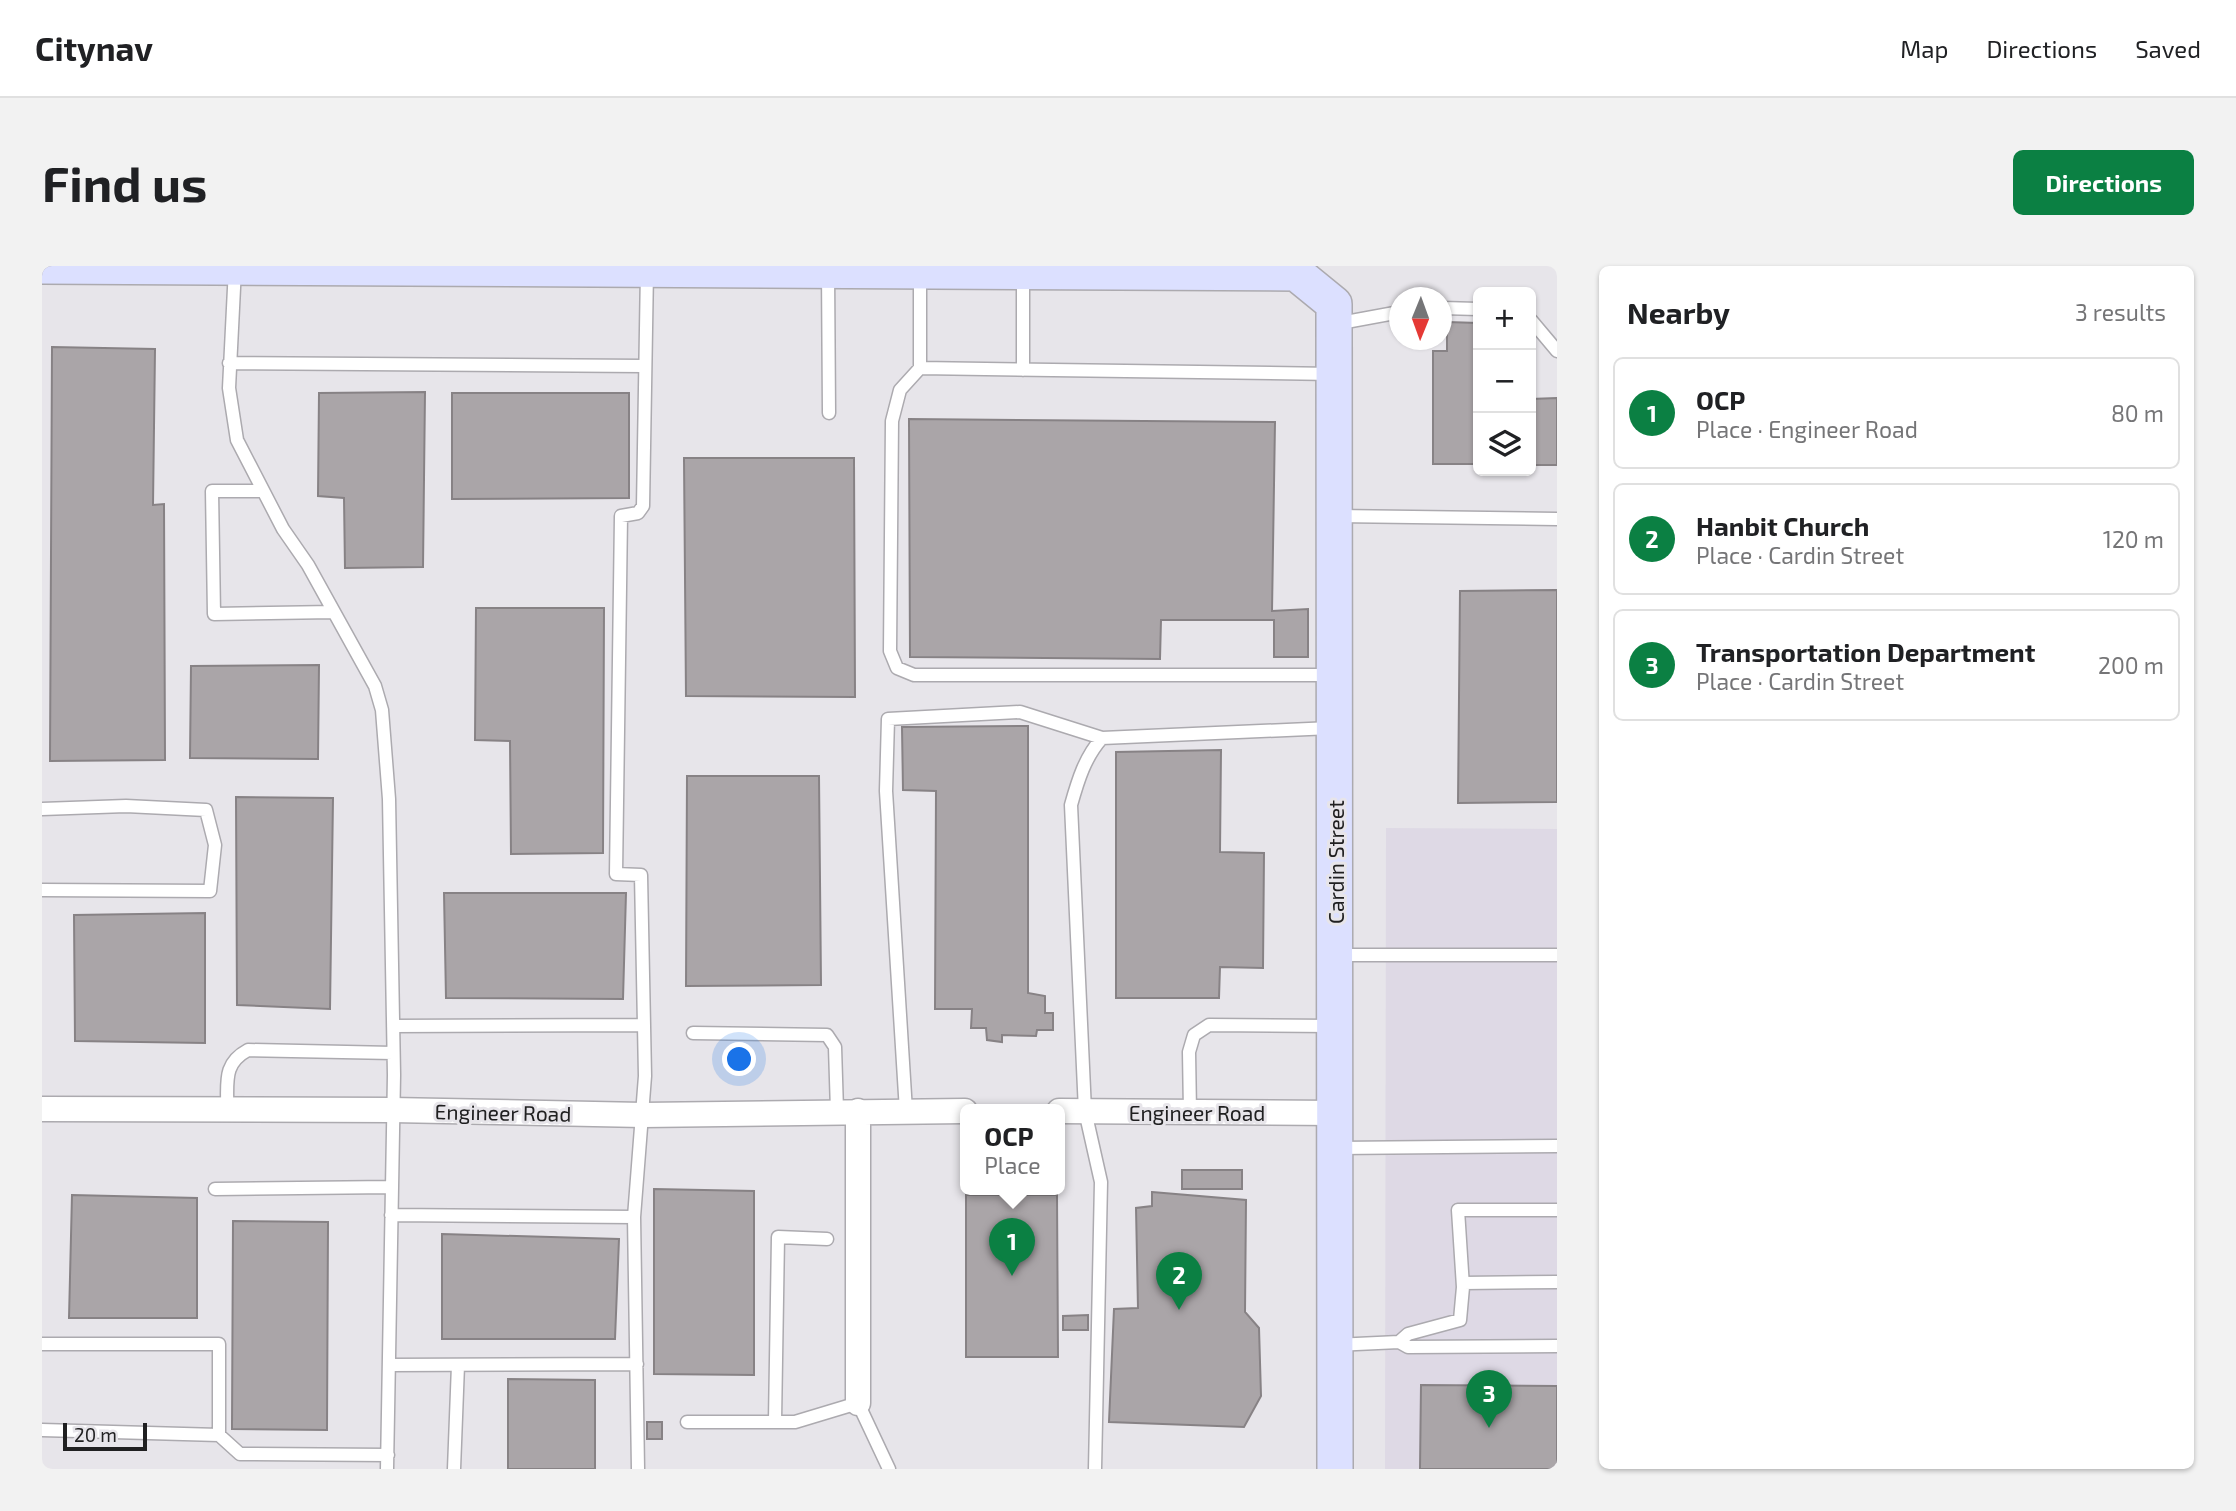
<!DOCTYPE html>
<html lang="en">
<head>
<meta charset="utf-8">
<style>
	:root { --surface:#fff; --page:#f2f2f2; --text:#202124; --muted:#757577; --line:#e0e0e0; --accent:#0b8043 }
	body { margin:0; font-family:"Exo 2",sans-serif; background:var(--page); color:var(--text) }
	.controls { position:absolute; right:21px; top:21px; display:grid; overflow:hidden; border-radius:10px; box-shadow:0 2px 5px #0004 }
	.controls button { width:63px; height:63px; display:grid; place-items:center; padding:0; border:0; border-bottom:2px solid var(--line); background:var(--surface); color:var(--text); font:35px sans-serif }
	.compass { position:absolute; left:1347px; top:21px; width:63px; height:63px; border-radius:50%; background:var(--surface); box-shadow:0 2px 5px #0004; rotate:181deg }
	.scale { position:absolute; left:21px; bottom:18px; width:84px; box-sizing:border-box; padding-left:7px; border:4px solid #202021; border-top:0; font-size:19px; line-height:24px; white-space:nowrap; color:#202021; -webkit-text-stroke:5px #e7e5ea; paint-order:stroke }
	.you { position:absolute; left:698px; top:794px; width:24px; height:24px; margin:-18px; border:5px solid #fff; border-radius:50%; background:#1a73e8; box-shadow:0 0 0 10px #1a73e833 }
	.badge { display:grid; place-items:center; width:46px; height:46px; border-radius:50%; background:var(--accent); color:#fff; font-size:23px; font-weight:700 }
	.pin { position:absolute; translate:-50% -58px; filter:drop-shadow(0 2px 4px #0008) }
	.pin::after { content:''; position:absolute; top:37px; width:24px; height:21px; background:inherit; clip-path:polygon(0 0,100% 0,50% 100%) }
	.popup { position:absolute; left:918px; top:838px; width:105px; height:91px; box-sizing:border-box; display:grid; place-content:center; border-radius:10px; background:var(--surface); filter:drop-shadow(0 2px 5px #0005); font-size:23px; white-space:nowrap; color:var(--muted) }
	.popup b { font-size:26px; color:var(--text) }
	.popup::after { content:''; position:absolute; left:50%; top:100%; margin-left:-14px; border:14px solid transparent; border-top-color:var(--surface) }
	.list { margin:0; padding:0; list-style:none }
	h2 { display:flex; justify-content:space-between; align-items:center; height:91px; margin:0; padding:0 28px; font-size:30px }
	h2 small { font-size:23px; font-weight:400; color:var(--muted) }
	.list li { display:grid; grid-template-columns:46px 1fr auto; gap:21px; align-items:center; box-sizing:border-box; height:112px; margin:0 14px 14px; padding:0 14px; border:2px solid var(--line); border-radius:10px }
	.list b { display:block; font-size:26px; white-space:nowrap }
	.list p { margin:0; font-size:23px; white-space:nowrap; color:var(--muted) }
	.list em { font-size:23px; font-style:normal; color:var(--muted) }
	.icon { flex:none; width:38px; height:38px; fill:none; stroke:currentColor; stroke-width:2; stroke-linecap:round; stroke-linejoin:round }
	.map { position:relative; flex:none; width:1515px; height:1203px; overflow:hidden; border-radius:10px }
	header { display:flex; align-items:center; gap:42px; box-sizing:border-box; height:98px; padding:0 35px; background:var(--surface); border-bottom:2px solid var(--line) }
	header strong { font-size:33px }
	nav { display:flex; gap:38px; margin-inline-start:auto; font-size:24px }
	.intro { display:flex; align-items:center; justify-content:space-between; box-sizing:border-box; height:168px; padding:0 42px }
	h1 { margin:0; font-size:49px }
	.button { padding:18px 32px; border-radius:10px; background:var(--accent); color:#fff; font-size:24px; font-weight:700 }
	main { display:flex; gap:42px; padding:0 42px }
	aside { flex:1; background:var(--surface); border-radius:10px; box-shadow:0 2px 5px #0004 }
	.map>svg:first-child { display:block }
</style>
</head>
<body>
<header>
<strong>Citynav</strong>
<nav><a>Map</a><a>Directions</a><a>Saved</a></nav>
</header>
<div class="intro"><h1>Find us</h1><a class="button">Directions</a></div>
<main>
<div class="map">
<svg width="1515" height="1203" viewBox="0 0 1515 1203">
	<rect width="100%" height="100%" fill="#e7e5ea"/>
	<path fill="#ded9e5" d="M1344 562 1515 563V1203H1343Z"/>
	<path fill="#aaa5a8" stroke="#878285" stroke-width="2" d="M1405 56 1436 57V198H1391V85H1405Z
		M10 81 113 83 111 239 122 238 123 494 8 495Z
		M383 126 381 301 303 302 302 232 276 230 277 127Z
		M410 127H587V232L410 233Z
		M1515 132V199H1489V133Z
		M867 153 1233 156 1230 345 1266 343V391H1232V354H1119L1118 393 868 391Z
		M642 192H812L813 431 644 430Z
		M1515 324V536L1416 537 1418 325Z
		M434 342H562L561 587 469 588 468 475 433 474Z
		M277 399 276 493 148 492 149 400Z
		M986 460V727L1003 730V747H1011V764H995L994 770 960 769V776L945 774 944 762H929L930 743H893L894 525 861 524 860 461Z
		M1179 484 1178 586 1222 587 1221 702 1178 701 1177 732H1074V486Z
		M645 510H777L779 719 644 720Z
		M194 531 291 532 288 743 195 739Z
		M402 627H584L581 733 404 732Z
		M163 647V777L33 775 32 649Z
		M1140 904H1200V923H1140Z
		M612 923 712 925V1109L612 1108Z
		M1110 926 1204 934 1203 1046 1217 1062 1219 1130 1202 1161 1067 1156 1072 1043 1096 1042 1094 942 1110 940Z
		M30 929 155 932V1052H27Z
		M924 929H1015L1016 1091H924Z
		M191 955 286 956 285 1164 190 1163Z
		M400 968 577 973 573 1073H400Z
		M1046 1049V1064H1021V1050Z
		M466 1113 553 1114V1203H466Z
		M1379 1119 1515 1120V1203H1378Z
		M605 1156H620V1173H605Z"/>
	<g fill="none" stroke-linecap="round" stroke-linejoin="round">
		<g stroke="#acaaaf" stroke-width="15">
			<path id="lane" d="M193 2 187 122 195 174 241 263 266 299 333 420 340 444 347 533 352 809 345 1203
				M786 5 787 147
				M878 8V102L858 124 850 155 848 385 855 402 872 409H1289
				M1400 42 1436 43
				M1489 54 1515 85
				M1293 58 1358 46
				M187 97 601 100
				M878 102 1291 108
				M981 104V6
				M221 225H170L172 348 291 346
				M1295 250 1515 253
				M0 543 84 540 164 544 173 579 168 625 0 624
				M1296 689H1515
				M351 760 602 759
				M651 767 785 769 793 781 795 845
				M185 843C186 817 180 798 206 784L351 787
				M864 845 844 525 846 453 978 446 1060 472
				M1148 846 1147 786 1152 769 1167 759 1289 760
				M1295 882 1515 880
				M173 923 349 921
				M349 949 592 951
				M1421 1017 1515 1016
				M1357 1076 1366 1068 1418 1054 1421 1021 1416 944H1515
				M0 1078H177V1169
				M1293 1079 1357 1076 1366 1081 1515 1080
				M347 1099 595 1098
				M733 1155 736 971 785 973
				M645 1156H753L816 1137 847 1203
				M0 1164 177 1169 198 1188 346 1189
				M412 1203 416 1099
				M596 1203 592 951 603 810 599 609 574 608 579 250 596 247 601 240 605 4
				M1053 1203 1059 916 1043 845 1029 539C1036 514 1043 491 1060 472L1289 462"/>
		</g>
		<g stroke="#acaaaf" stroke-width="27">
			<path id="street" d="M0 843 350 844 601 849 923 845
				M816 845V1137
				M1017 845 1293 847"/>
		</g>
		<g stroke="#acaaaf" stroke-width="38">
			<path id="secondary" d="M0 0 1254 7 1292 38 1293 1203"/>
		</g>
		<use href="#lane" stroke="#fff" stroke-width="12"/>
		<use href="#street" stroke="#fff" stroke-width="24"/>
		<use href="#secondary" stroke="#dce0ff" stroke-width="35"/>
	</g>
	<g text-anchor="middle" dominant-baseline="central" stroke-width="6" stroke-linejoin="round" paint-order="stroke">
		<g font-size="21" fill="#202021" stroke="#e7e5ea">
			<text transform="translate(1293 596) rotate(-90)">Cardin Street</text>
			<text transform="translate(461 846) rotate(1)">Engineer Road</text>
			<text x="1155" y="846">Engineer Road</text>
		</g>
	</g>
</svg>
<div class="controls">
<button>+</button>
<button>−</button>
<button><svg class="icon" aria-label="layers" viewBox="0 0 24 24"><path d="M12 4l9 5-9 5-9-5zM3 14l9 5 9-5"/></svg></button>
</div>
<svg class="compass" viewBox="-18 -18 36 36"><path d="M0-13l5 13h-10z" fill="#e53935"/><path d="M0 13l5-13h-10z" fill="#757577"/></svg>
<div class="scale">20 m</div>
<div class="you"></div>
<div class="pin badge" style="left:970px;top:1010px">1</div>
<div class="popup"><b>OCP</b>Place</div>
<div class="pin badge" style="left:1137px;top:1044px">2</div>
<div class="pin badge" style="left:1447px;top:1162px">3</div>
</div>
<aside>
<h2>Nearby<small>3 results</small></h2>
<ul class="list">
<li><span class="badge">1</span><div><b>OCP</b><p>Place · Engineer Road</p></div><em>80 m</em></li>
<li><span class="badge">2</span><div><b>Hanbit Church</b><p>Place · Cardin Street</p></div><em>120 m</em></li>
<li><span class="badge">3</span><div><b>Transportation Department</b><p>Place · Cardin Street</p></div><em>200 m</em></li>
</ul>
</aside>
</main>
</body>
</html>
